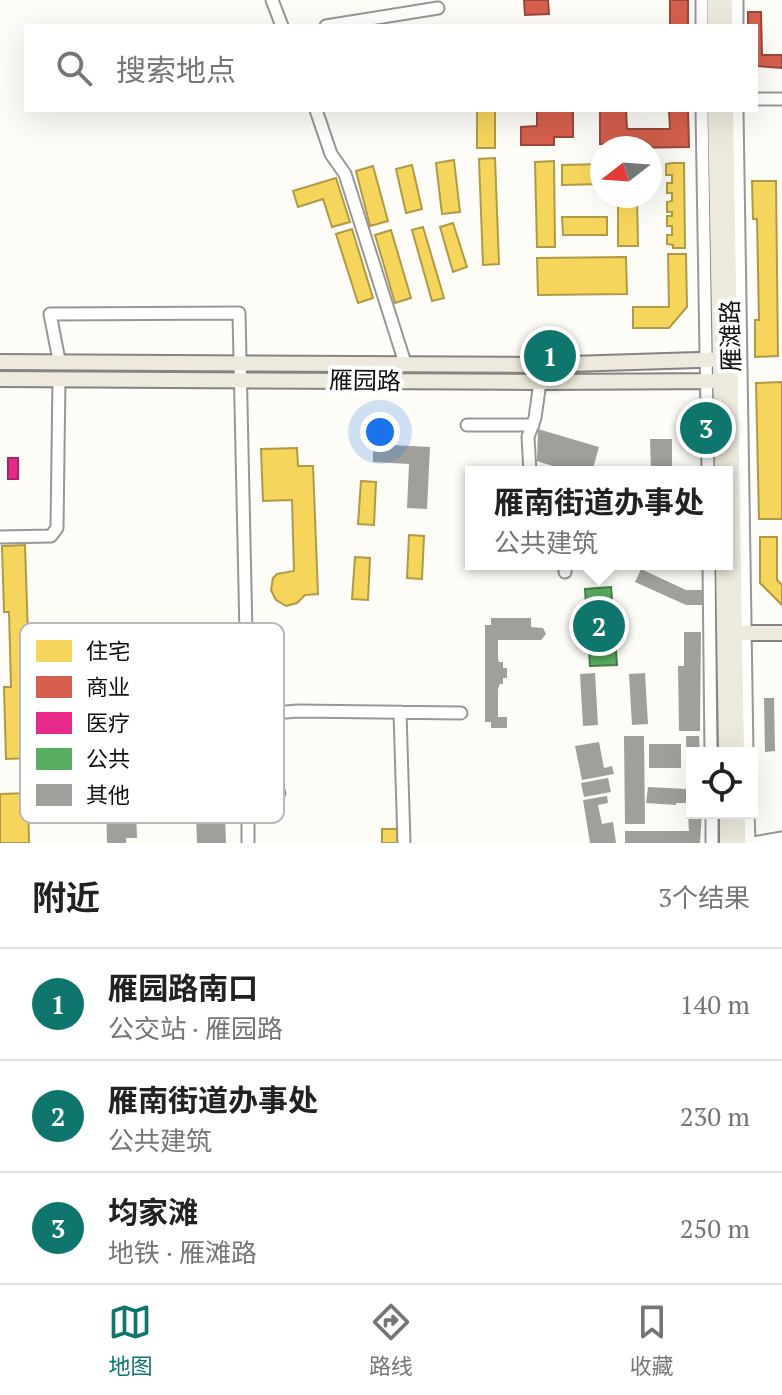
<!DOCTYPE html>
<html lang="zh">
<head>
<meta charset="utf-8">
<style>
	:root { --surface:#fff; --page:#f6f6f6; --text:#222; --muted:#767676; --line:#e0e0e0; --accent:#0f766e }
	body { margin:0; font-family:"PT Serif","Noto Sans SC",serif; background:var(--page); color:var(--text) }
	.controls { position:absolute; right:24px; bottom:24px; display:grid; overflow:hidden; border-radius:0px; box-shadow:0 8px 32px #0002 }
	.controls button { width:72px; height:72px; display:grid; place-items:center; padding:0; border:0; border-bottom:2px solid var(--line); background:var(--surface); color:var(--text); font:40px sans-serif }
	.compass { position:absolute; left:590px; top:136px; width:72px; height:72px; border-radius:50%; background:var(--surface); box-shadow:0 8px 32px #0002; rotate:253deg }
	.you { position:absolute; left:380px; top:432px; width:28px; height:28px; margin:-20px; border:6px solid #fff; border-radius:50%; background:#1a73e8; box-shadow:0 0 0 12px #1a73e833 }
	.badge { display:grid; place-items:center; width:52px; height:52px; border-radius:50%; background:var(--accent); color:#fff; font-size:26px; font-weight:700 }
	.pin { position:absolute; translate:-50% -50%; border:4px solid #fff; box-shadow:0 2px 8px #0006 }
	.popup { position:absolute; left:465px; top:466px; width:268px; height:104px; box-sizing:border-box; display:grid; place-content:center; border-radius:0px; background:var(--surface); filter:drop-shadow(0 2px 6px #0005); font-size:26px; white-space:nowrap; color:var(--muted) }
	.popup b { font-size:30px; color:var(--text) }
	.popup::after { content:''; position:absolute; left:50%; top:100%; margin-left:-16px; border:16px solid transparent; border-top-color:var(--surface) }
	.list { margin:0; padding:0; list-style:none }
	h2 { display:flex; justify-content:space-between; align-items:center; height:104px; margin:0; padding:0 32px; font-size:34px }
	h2 small { font-size:26px; font-weight:400; color:var(--muted) }
	.list li { display:grid; grid-template-columns:52px 1fr auto; gap:24px; align-items:center; box-sizing:border-box; height:112px; padding:0 32px; border-top:2px solid var(--line) }
	.list b { display:block; font-size:30px; white-space:nowrap }
	.list p { margin:0; font-size:26px; white-space:nowrap; color:var(--muted) }
	.list em { font-size:26px; font-style:normal; color:var(--muted) }
	.icon { flex:none; width:44px; height:44px; fill:none; stroke:currentColor; stroke-width:2; stroke-linecap:round; stroke-linejoin:round }
	.map { position:relative; flex:none; width:782px; height:843px; overflow:hidden }
	.search { position:absolute; background:var(--surface); box-shadow:0 8px 32px #0002; left:24px; right:24px; top:24px; height:88px; display:flex; align-items:center; gap:20px; box-sizing:border-box; padding:0 28px; border-radius:0px; color:var(--muted); font-size:30px }
	.sheet { height:440px; background:var(--surface) }
	nav { display:flex; justify-content:space-around; align-items:center; box-sizing:border-box; height:112px; border-top:2px solid var(--line); background:var(--surface); font-size:22px; color:var(--muted) }
	nav a { display:grid; justify-items:center; gap:4px }
	nav .on { color:var(--accent) }
	.map>svg:first-child { display:block }
</style>
</head>
<body>
<div class="map">
<svg width="782" height="843" viewBox="0 0 782 843">
	<rect width="100%" height="100%" fill="#fdfcf7"/>
	<path fill="#f6d55c" stroke="#b19a46" stroke-width="2" d="M477 110H495V148H477Z
		M495 158 499 264 483 265 479 159Z
		M454 160 460 212 442 214 436 163Z
		M554 161 555 247H537L535 162Z
		M672 163H684L685 248H673V245L667 244V235H672V226H667V216H672V212H667V202L672 201V193H667V183H672V175H666V164Z
		M602 164V184L562 185V165Z
		M412 165 422 209 406 213 396 169Z
		M373 166 388 221 370 226 356 171Z
		M336 178 350 222 332 227 323 199 298 207 293 191Z
		M752 181H776L778 356 755 357V320H759L757 219H753Z
		M618 196H637L638 246H618Z
		M562 217H607V235H563Z
		M453 223 467 267 453 272 440 227Z
		M423 227 444 298 432 301 412 230Z
		M352 229 373 298 358 303 336 234Z
		M391 230 411 298 395 303 375 235Z
		M668 254H686L687 307 669 328H633V307H669Z
		M626 257 627 294 538 295 537 258Z
		M782 382V519H759L756 383Z
		M297 448 298 466H313L318 594 305 595 297 603 286 606 276 600 271 590 273 578 277 574 294 571 292 500 263 501 261 449Z
		M361 481 376 482 374 525 358 524Z
		M409 535 424 536 422 579 407 578Z
		M760 537H777V580L782 585V605L760 583Z
		M25 545 32 758 6 759 4 687H11L9 612H4L2 546Z
		M355 557 370 558 368 600 352 599Z
		M28 793 29 843H0V794Z
		M382 829H397V843H382Z"/>
	<path fill="#d6604d" stroke="#9b483b" stroke-width="2" d="M524 0H548L549 14 525 15Z
		M670 0H688V25L670 26Z
		M748 12H761L762 55H782V68L756 66V26H748Z
		M549 110 573 111V137H554V145H521V127L537 126V111Z
		M600 110H626L627 129H670L669 110H688L689 147 625 148 615 146 614 144H600Z"/>
	<path fill="#e7298a" stroke="#a72266" stroke-width="2" d="M8 458H18V479H8Z"/>
	<path fill="#5aae61" stroke="#447f49" stroke-width="2" d="M611 587 612 599 606 600 607 618 612 617 613 634H608L609 651H616L617 665 590 666 585 589Z"/>
	<path fill="#a19f9c" d="M538 429 599 447 592 472H571L537 461Z
		M650 439H672V472H651Z
		M373 444 430 447 427 509 407 508 409 464 373 462Z
		M641 569 686 590H703V605H686L635 582Z
		M491 618H531V627L543 628 546 634 541 640H498V659L499 662H503V668H507V678H503V684H500L498 689V717H507V728H491V722H485V625H491Z
		M684 632H701L700 731H679L678 666H684Z
		M210 663 223 675 224 707 191 708 190 664Z
		M595 673 598 725 583 726 580 674Z
		M645 673 648 724 632 725 629 674Z
		M117 674 118 684 128 683 129 710H119V729L130 728 131 758H120L121 767 102 768 99 675Z
		M764 698H774L775 751 765 752Z
		M624 736H644L645 824H625Z
		M686 736H699L700 753H692V803H676V805L646 803 648 787 687 789Z
		M599 742 604 768 612 766 614 774 582 780 575 746Z
		M649 744H681V768H649Z
		M213 762V772H223L224 798 214 799V817H225L226 843H197L194 763Z
		M608 778 611 792 584 797 581 783Z
		M607 796 608 803 598 805 602 824 613 822 616 843H590L583 800Z
		M106 801H125V809L136 808 137 838H126V843H107Z
		M702 813 700 843H625V831H689L688 814Z"/>
	<g fill="none" stroke-linecap="round" stroke-linejoin="round">
		<g stroke="#979795" stroke-width="15">
			<path id="minor" d="M272 0 282 26
				M702 0V26
				M737 0V26
				M326 26 438 8
				M756 99H782
				M316 110 331 154 345 174 405 363
				M702 110 708 472
				M737 110 747 753
				M59 360 50 314 239 313 246 633 259 678 275 713 297 711 461 713
				M467 425H533
				M530 472 528 437 535 418 540 382
				M0 537 51 536 57 528 59 378
				M709 564 711 753
				M565 572 566 564
				M400 712 404 843
				M712 813V843
				M748 813 749 843
				M248 843V794L279 793
				M753 843 782 838"/>
		</g>
		<g stroke="#858482" stroke-width="18">
			<path id="major" d="M715 0V26
				M725 0V26
				M715 110 722 472
				M726 110 737 753
				M0 362 538 365 730 359
				M0 379 540 382 730 381
				M723 564 726 753
				M729 633H782
				M727 813V843
				M738 813V843"/>
		</g>
		<use href="#minor" stroke="#fffffe" stroke-width="11"/>
		<use href="#major" stroke="#ede9dc" stroke-width="14"/>
	</g>
	<g text-anchor="middle" dominant-baseline="central" stroke-width="8" stroke-linejoin="round" paint-order="stroke">
		<g font-size="24" fill="#111" stroke="#fff">
			<text transform="translate(730 336) rotate(-91)">雁滩路</text>
			<text transform="translate(365 380) rotate(1)">雁园路</text>
		</g>
	</g>
	<rect x="20" y="623" width="264" height="200" rx="12" fill="#fff" stroke="#b8b8b8" stroke-width="2"/>
	<rect x="36" y="640" width="36" height="22" fill="#f6d55c"/>
	<rect x="36" y="676" width="36" height="22" fill="#d6604d"/>
	<rect x="36" y="712" width="36" height="22" fill="#e7298a"/>
	<rect x="36" y="748" width="36" height="22" fill="#5aae61"/>
	<rect x="36" y="784" width="36" height="22" fill="#a19f9c"/>
	<g font-size="22" fill="#111">
		<text x="86" y="659">住宅</text>
		<text x="86" y="695">商业</text>
		<text x="86" y="731">医疗</text>
		<text x="86" y="767">公共</text>
		<text x="86" y="803">其他</text>
	</g>
</svg>
<div class="controls">
<button><svg class="icon" aria-label="locate" viewBox="0 0 24 24"><circle cx="12" cy="12" r="6"/><path d="M12 2v4M12 18v4M2 12h4M18 12h4"/></svg></button>
</div>
<svg class="compass" viewBox="-18 -18 36 36"><path d="M0-13l5 13h-10z" fill="#e53935"/><path d="M0 13l5-13h-10z" fill="#767676"/></svg>
<div class="you"></div>
<div class="pin badge" style="left:550px;top:356px">1</div>
<div class="pin badge" style="left:599px;top:626px">2</div>
<div class="popup"><b>雁南街道办事处</b>公共建筑</div>
<div class="pin badge" style="left:706px;top:428px">3</div>
<div class="search"><svg class="icon" aria-label="search" viewBox="0 0 24 24"><circle cx="10" cy="10" r="6"/><path d="M15 15l6 6"/></svg>搜索地点</div>
</div>
<section class="sheet">
<h2>附近<small>3个结果</small></h2>
<ul class="list">
<li><span class="badge">1</span><div><b>雁园路南口</b><p>公交站 · 雁园路</p></div><em>140 m</em></li>
<li><span class="badge">2</span><div><b>雁南街道办事处</b><p>公共建筑</p></div><em>230 m</em></li>
<li><span class="badge">3</span><div><b>均家滩</b><p>地铁 · 雁滩路</p></div><em>250 m</em></li>
</ul>
</section>
<nav>
<a class="on"><svg class="icon" aria-label="map" viewBox="0 0 24 24"><path d="M3 6l6-2 6 2 6-2v14l-6 2-6-2-6 2zM9 4v14M15 6v14"/></svg>地图</a>
<a><svg class="icon" aria-label="directions" viewBox="0 0 24 24"><path d="M12 3l9 9-9 9-9-9zM9 14v-3h6M13 9l2 2-2 2"/></svg>路线</a>
<a><svg class="icon" aria-label="saved" viewBox="0 0 24 24"><path d="M7 4h10v16l-5-4-5 4z"/></svg>收藏</a>
</nav>
</body>
</html>
